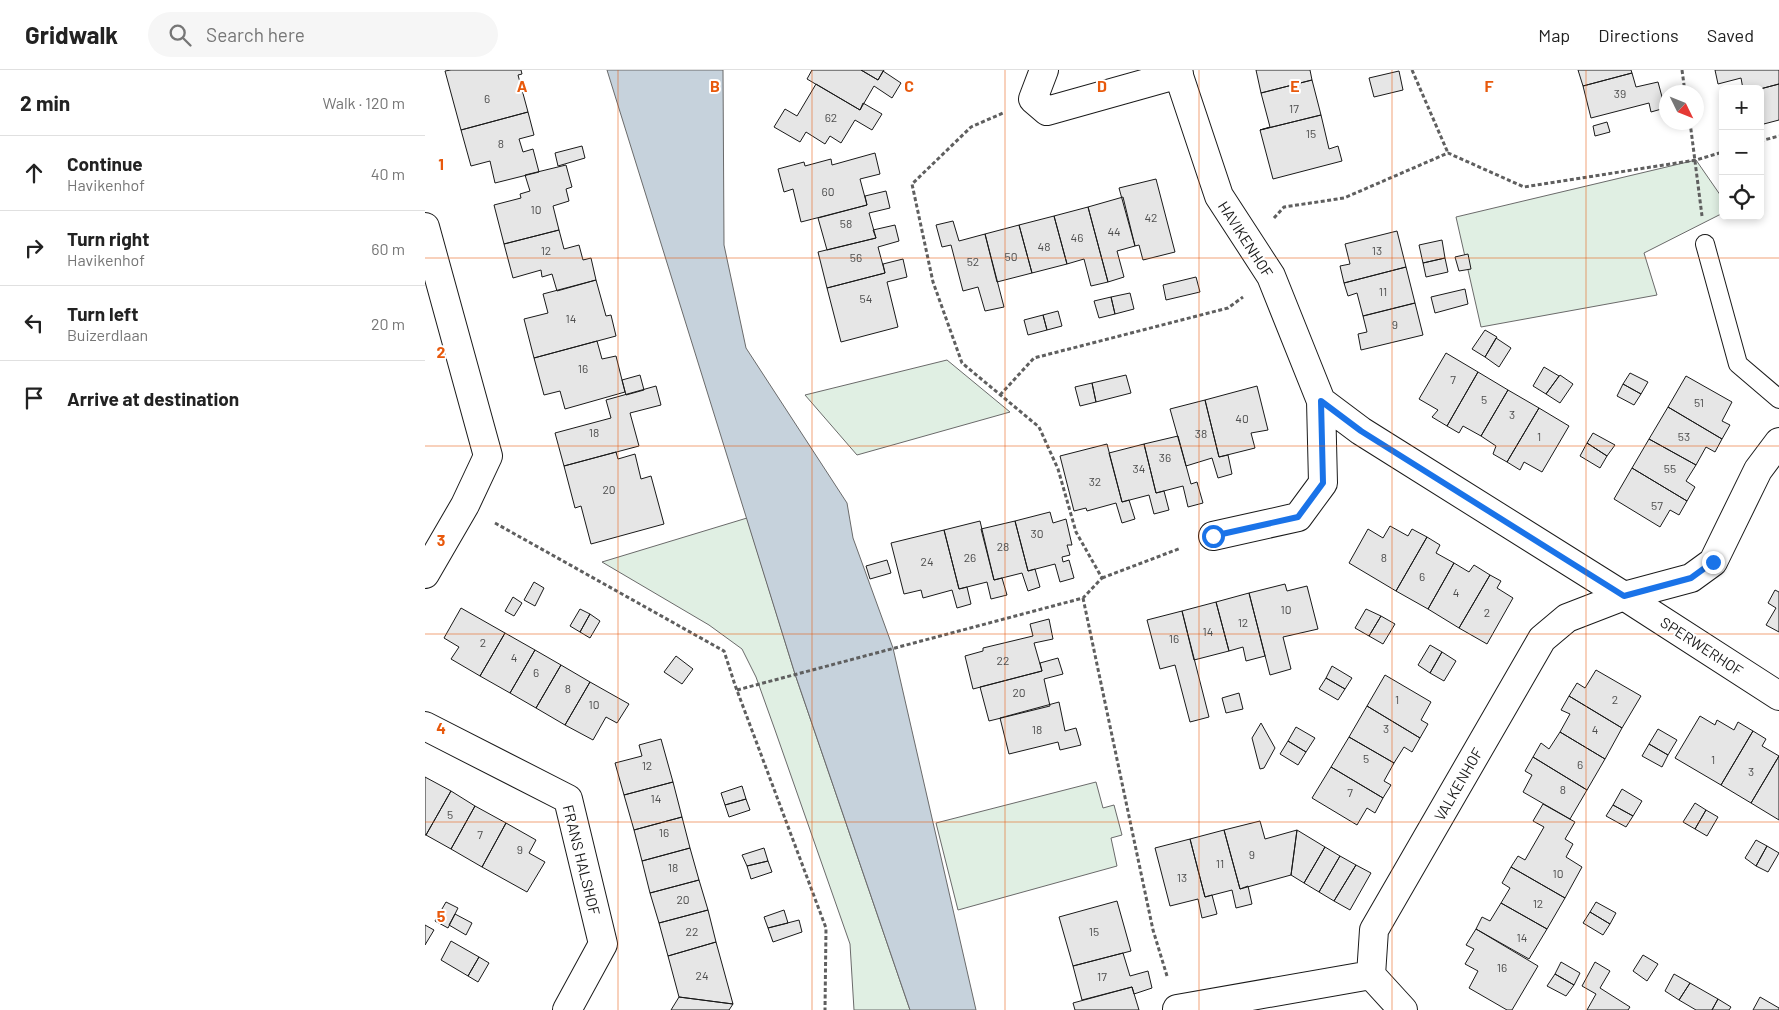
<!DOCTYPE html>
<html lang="en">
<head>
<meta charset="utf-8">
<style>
	:root { --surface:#fff; --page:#f6f6f6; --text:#222; --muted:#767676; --line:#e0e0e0 }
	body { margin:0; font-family:Barlow,sans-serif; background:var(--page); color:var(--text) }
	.controls { position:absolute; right:15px; top:15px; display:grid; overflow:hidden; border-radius:8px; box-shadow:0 2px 8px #0003 }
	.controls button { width:45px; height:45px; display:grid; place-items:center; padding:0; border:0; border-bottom:1px solid var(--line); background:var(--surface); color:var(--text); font:25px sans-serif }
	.compass { position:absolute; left:1234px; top:15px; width:45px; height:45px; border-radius:50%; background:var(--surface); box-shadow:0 2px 8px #0003; rotate:133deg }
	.stop { position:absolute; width:15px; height:15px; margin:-11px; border:4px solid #1a73e8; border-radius:50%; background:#fff }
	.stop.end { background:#1a73e8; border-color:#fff; box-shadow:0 1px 5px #0008 }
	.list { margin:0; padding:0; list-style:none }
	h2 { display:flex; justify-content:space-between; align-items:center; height:65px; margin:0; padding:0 20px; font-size:21px }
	h2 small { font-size:16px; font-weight:400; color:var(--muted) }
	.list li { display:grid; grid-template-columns:32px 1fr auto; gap:15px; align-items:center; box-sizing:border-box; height:75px; padding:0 20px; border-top:1px solid var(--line) }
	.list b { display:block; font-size:19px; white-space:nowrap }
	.list p { margin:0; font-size:16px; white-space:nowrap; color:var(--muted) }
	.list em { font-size:16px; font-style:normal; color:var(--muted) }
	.icon { flex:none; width:28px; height:28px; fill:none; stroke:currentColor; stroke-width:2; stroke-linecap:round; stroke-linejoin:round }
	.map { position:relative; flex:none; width:1354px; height:940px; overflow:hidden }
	header { display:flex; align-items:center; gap:30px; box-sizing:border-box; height:70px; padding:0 25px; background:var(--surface); border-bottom:1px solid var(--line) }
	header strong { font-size:24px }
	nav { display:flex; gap:28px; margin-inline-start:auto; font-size:18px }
	.search { width:350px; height:45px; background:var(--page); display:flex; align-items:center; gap:12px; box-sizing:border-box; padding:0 18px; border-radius:28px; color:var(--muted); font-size:19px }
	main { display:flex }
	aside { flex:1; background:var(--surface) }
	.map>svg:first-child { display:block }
</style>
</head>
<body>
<header>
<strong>Gridwalk</strong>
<div class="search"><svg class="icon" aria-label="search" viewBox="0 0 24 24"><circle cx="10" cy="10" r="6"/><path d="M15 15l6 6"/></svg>Search here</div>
<nav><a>Map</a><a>Directions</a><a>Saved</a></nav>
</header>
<main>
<aside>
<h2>2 min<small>Walk · 120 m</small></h2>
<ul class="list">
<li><svg class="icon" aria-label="ahead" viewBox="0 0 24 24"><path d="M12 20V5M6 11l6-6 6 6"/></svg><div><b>Continue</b><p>Havikenhof</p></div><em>40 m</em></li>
<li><svg class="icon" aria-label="right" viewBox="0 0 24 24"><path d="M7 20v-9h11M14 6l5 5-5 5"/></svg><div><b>Turn right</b><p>Havikenhof</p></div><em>60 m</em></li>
<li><svg class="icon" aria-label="left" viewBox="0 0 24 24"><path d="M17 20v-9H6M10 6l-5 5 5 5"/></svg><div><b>Turn left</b><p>Buizerdlaan</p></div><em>20 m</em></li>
<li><svg class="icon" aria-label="arrive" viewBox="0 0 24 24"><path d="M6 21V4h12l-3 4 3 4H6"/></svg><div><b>Arrive at destination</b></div></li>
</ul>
</aside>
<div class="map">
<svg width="1354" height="940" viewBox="0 0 1354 940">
	<rect width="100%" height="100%" fill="#fff"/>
	<path fill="#e0efe3" stroke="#6a6a6a" d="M1271 90 1298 129V143L1219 183 1232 225 1056 257 1031 147Z
		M522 290 585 342 432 385 380 325Z
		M322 448 370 604 485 940H429L425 874 350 660 331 607 317 579 284 555 177 492Z
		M671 712 678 738 689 735 697 765 686 768 692 796 533 840 511 753Z"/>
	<path fill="#c6d2dc" stroke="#6a6a6a" d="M182 0H298L299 175 321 278 422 433 428 468 468 578 551 940H485L370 604Z"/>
	<path fill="#e6e6e6" stroke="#1a1a1a" d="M26 0H96L97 4 93 5 103 42 36 60 20 1Z
		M387 0H436L453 10 458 1 476 13 467 28 449 16 435 40 382 9Z
		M436 0H459L453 10Z
		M831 0H885L887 10 836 23Z
		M1153 0H1206L1207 3 1158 16Z
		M1290 0H1354V14L1335 19H1318L1316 8 1293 14Z
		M974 1 978 20 949 27 944 8Z
		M1207 3 1211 17 1233 12 1240 38 1226 42 1224 33 1166 48 1158 16Z
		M887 10 896 45 835 60 845 57 836 23Z
		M391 14 435 40 438 33 457 44 447 60 430 50 416 73 405 66 400 74 381 62 375 72 349 57 360 39 372 46Z
		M1354 14V50L1335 55V19Z
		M103 42 109 65 94 69 98 82 108 79 114 102 70 113 65 91 46 96 36 60Z
		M896 45 904 79 913 76 917 91 848 109 835 60Z
		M1182 52 1185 62 1170 66 1168 56Z
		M157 76 160 88 133 96 130 83Z
		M450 83 455 104 435 109 442 135 376 152 368 119 359 122 353 99 379 92 380 96 406 89 407 95Z
		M141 95 147 117 141 119 144 131 128 136 134 160 79 174 69 135 96 128 95 124 105 121 100 105Z
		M731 109 750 182 718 190 714 175 710 176 694 118Z
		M461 121 465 138 444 143 451 168 402 180 393 148 442 135 440 126Z
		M698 127 710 176 692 181 699 207 683 212 663 137Z
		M663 137 683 212 666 216 659 189 642 194 629 146Z
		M629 146 642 194 607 203 594 155Z
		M528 151 534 171 560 164 579 237 560 241 553 217 538 221 526 175 517 177 511 155Z
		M470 155 474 171 453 177 460 203 402 218 393 182 451 168 448 160Z
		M594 155 607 203 572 212 560 164Z
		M134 160 139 179 154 175 158 190 166 188 171 210 132 221 127 204 117 207 116 200 88 208 79 174Z
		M972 161 981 197 919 213 915 196 925 194 920 174Z
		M1017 170 1020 188 998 193 994 175Z
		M1043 184 1046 199 1034 201 1030 187Z
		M1020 188 1023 202 1001 207 998 193Z
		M478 189 482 207 462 212 473 257 416 272 402 218 460 203 458 194Z
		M981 197 990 233 938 246 932 223 923 226 919 213Z
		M771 207 775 222 741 230 738 215Z
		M171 210 181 246 186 245 191 266 109 288 99 249 123 243 118 224Z
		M1040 219 1043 234 1010 243 1006 227Z
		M705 223 709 239 690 244 686 227Z
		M686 227 690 244 674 248 669 231Z
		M990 233 998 265 936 280 933 264 942 262 938 246Z
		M633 241 637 256 622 260 618 245Z
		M618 245 622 260 603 265 599 250Z
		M1060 260 1072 267 1060 287 1047 279Z
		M1071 268 1086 278 1074 297 1060 287Z
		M172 271 177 289 191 286 200 322 140 339 135 321 119 325 109 288Z
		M1021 283 1053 302 1022 356 1007 347 1013 340 994 329Z
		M1119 297 1134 306 1121 324 1108 316Z
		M1053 302 1083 320 1056 366 1038 356 1034 363 1022 356Z
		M1205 303 1223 312 1216 324 1198 314Z
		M215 305 219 320 201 325 197 310Z
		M701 305 706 323 671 332 667 313Z
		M1135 305 1148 314 1135 333 1121 324Z
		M1261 306 1307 332 1297 351 1305 355 1297 369 1243 337Z
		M667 313 671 332 655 336 650 317Z
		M1198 314 1216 324 1209 335 1192 326Z
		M231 316 236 335 205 343 214 376 139 396 130 363 186 348 181 330Z
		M832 316 843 360 826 363 830 378 794 387 780 330Z
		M1083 320 1114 338 1082 392 1068 384 1071 376 1056 366Z
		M780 330 794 387 803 385 807 404 793 408 787 388 761 396 745 339Z
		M1243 337 1297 369 1290 382 1281 377 1271 395 1224 369Z
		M1114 338 1144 356 1117 402 1099 392 1095 400 1082 392Z
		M1168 363 1190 375 1182 386 1162 373Z
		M753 366 766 414 772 412 778 433 763 437 758 416 731 423 719 374Z
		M1224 369 1271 395 1261 411 1270 417 1262 431 1207 398Z
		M1162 373 1182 386 1175 398 1155 386Z
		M682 374 697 432 704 430 710 449 697 453 691 433 662 441 661 438 649 441 635 386Z
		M719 374 731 423 739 421 744 440 729 444 724 425 697 432 684 383Z
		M191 382 193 389 210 384 216 409 226 406 239 454 166 474 156 436 150 438 139 396Z
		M1207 398 1262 431 1254 445 1245 440 1235 457 1189 429Z
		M625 442 628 453 641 449 647 475H642L645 485 637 487 638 492 644 490 649 508 635 512 630 494 603 501 590 451Z
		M555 451 569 510 577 508 582 525 566 529 562 512 534 519 519 460Z
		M590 451 603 501 610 499 615 517 603 521 597 503 569 510 556 459Z
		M965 456 983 466 987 459 1002 467 971 521 924 493 943 459 958 468Z
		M519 460 534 519 542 517 546 534 532 538 527 520 498 528 496 520 479 524 466 473Z
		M1002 467 1015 475 1011 483 1029 493 1003 539 971 521Z
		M462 490 466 503 445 509 441 496Z
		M1029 493 1044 502 1049 495 1065 505 1034 558 1003 539Z
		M1065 505 1076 511 1072 518 1088 528 1062 574 1034 558Z
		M109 512 119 518 110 536 99 530Z
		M860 514 862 521 882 516 893 559 858 567 866 599 845 605 824 523Z
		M1350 520 1354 522V562L1341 555 1351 538 1343 533Z
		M824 523 840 586 821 591 818 577 804 581 791 532Z
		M88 527 97 533 89 546 80 541Z
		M791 532 804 581 769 590 757 541Z
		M36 538 80 563 55 606 26 589 34 577 19 568Z
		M155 539 165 544 155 562 145 556Z
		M941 539 956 546 944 566 930 558Z
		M757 541 784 647 765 652 750 595 735 599 722 550Z
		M165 544 175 551 165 568 155 562Z
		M956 546 970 554 958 574 944 566Z
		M624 549 628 569 609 573 617 601 548 619 540 586 558 581V578L608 566 605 554Z
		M80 563 110 580 85 623 55 606Z
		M1005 575 1017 582 1005 603 993 595Z
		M110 580 136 595 111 638 85 623Z
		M1017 582 1031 591 1019 611 1005 603Z
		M251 586 268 599 257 614 239 602Z
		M633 588 638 604 619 609 625 636 564 651 555 617 617 601 615 593Z
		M136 595 165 612 140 655 111 638Z
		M907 596 927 608 920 619 901 608Z
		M1171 600 1216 626 1197 658 1144 626 1152 613 1160 618Z
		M960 605 1006 632 996 650 1003 654 995 668 942 636Z
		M901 608 920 619 913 630 894 619Z
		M165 612 204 634 192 653 181 647 168 670 140 655Z
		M814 623 818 639 801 643 797 628Z
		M1144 626 1197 658 1180 689 1135 662 1145 644 1136 640Z
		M634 632 640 661 651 658 656 675 635 680 633 672 584 684 575 648Z
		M942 636 995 668 987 682 979 677 969 693 924 667Z
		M1275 646 1290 655 1292 650 1309 660 1313 652 1328 661 1296 715 1250 688Z
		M836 653 850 678 839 698 835 699 827 668Z
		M871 657 890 668 881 682 863 671Z
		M1233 659 1252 670 1243 685 1224 674Z
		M1328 661 1341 669 1337 676 1354 686 1326 733 1296 715Z
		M1135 662 1180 689 1162 720 1108 687 1116 673 1124 679Z
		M924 667 969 693 959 711 966 715 958 728 906 697Z
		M236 669 248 712 199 725 190 693 217 686 214 675Z
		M863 671 881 682 873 695 855 684Z
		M1224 674 1243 685 1237 697 1217 686Z
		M1354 686V750L1326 733Z
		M1108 687 1162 720 1145 749 1098 722 1107 705 1100 701Z
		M906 697 958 728 950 743 942 738 932 755 887 728Z
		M0 707 26 721 1 765H0Z
		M248 712 257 747 209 760 199 725Z
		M317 716 321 729 300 735 296 723Z
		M1197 719 1217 731 1208 746 1188 735Z
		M26 721 50 736 26 779 1 765Z
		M321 729 325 740 304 747 300 735Z
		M1270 733 1281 740 1270 759 1258 752Z
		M1118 734 1150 752 1140 769 1148 774 1141 787 1157 797 1140 828 1086 797 1093 786 1100 790 1119 757 1108 751Z
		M1188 735 1208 746 1201 757 1181 746Z
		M50 736 81 753 57 797 26 779Z
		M1281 740 1293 747 1282 766 1270 759Z
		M257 747 265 778 217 791 209 760Z
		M835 751 840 769 872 760 866 805 815 819 799 760Z
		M81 753 111 770 104 783 120 792 102 822 57 797Z
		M799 760 815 819 823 816 827 834 811 838 807 820 780 827 765 769Z
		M872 760 900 777 879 813 866 805Z
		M765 769 780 827 787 825 792 844 777 848 773 829 745 836 730 778Z
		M1331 770 1342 776 1331 796 1320 788Z
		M1342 776 1354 783 1343 802 1331 796Z
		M900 777 915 786 894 822 879 813Z
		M265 778 274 810 225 823 217 791Z
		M339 778 343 791 322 796 317 785Z
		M915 786 931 795 909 831 894 822Z
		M343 791 347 802 326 809 322 796Z
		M931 795 946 803 925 840 909 831Z
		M1086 797 1140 828 1122 859 1076 833 1085 818 1077 813Z
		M274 810 283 840 234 853 225 823Z
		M692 831 706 881 648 896 634 847Z
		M21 832 33 838 23 858 10 851Z
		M1171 832 1191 843 1185 854 1165 842Z
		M1076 833 1122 859 1104 889 1051 859 1057 847 1065 851Z
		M283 840 291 872 243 886 234 853Z
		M359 840 363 853 343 858 339 847Z
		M1165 842 1185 854 1178 865 1158 853Z
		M30 844 47 853 41 865 24 855Z
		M374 850 377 862 348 872 343 858Z
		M0 855 9 860 0 875Z
		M1051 859 1113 896 1087 940H1082L1044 918 1053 901 1040 894 1049 879 1041 875Z
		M26 871 54 887 43 906 16 890Z
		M291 872 308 934 254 927 243 886Z
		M698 883 705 906 723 901 727 918 709 924 707 917 657 930 648 896Z
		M1218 885 1233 894 1222 911 1208 901Z
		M54 887 64 893 53 912 43 906Z
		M1136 892 1155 903 1149 915 1130 904Z
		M1170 892 1185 901 1175 918 1205 937 1203 940H1162L1171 924 1157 916Z
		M1130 904 1149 915 1141 926 1122 916Z
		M1249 904 1265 913 1254 930 1240 921Z
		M1265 913 1293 929 1287 940H1271L1254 930Z
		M707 917 714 940H650L648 933Z
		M254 927 308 934 304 940H246Z
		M1335 927 1354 938V940H1328Z
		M1293 929 1306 937 1304 940H1287Z"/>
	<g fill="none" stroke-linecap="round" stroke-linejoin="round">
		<g stroke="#1a1a1a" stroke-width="20">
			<path id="service" d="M1280 174 1313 294 1354 329"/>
		</g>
		<g stroke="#1a1a1a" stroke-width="30">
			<path id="minor" d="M619 0 608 29 622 41 754 4
				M752 0 794 126 846 206 896 331 936 361 1199 526 1354 626
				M0 157 63 386 40 435 0 504
				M788 466 873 447 898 413 896 331
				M0 656 143 729 178 874 142 940
				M752 939 946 905
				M978 940 946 905 949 860 1117 569 1142 548 1199 526 1266 508 1288 492 1333 400 1354 372"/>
		</g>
		<path stroke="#5f5f5f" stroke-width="3" stroke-dasharray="4 2.5" stroke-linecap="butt" d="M987 0 1023 83
			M1257 0 1260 22
			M1265 52 1277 146
			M1335 71 1354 66
			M849 148 859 137 919 128 1023 83 1099 117 1271 90 1298 82
			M575 325 609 288 803 238 818 227
			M70 453 299 581 310 615 401 858 400 940
			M677 508 756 478
			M658 528 728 860 742 906
			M312 620 658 528 677 508 651 462 633 399 614 357 537 293 508 212 487 114 546 57 578 43"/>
		<use href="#service" stroke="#fff" stroke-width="18"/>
		<use href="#minor" stroke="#fff" stroke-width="28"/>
	</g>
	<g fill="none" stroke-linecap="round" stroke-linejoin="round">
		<path stroke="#1a73e8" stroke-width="6" d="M788 466 873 447 898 413 896 331 936 361 1199 526 1266 508 1288 492"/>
	</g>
	<path fill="none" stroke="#e8590c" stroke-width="1" stroke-opacity="0.55" d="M193 0V940M387 0V940M580 0V940M774 0V940M967 0V940M1161 0V940M0 188H1354M0 376H1354M0 564H1354M0 752H1354"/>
	<g text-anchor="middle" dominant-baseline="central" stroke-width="4" stroke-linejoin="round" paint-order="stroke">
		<g font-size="12" fill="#4d4d4d">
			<text x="1195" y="23">39</text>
			<text x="62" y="28">6</text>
			<text x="869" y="38">17</text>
			<text x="406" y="47">62</text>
			<text x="886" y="63">15</text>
			<text x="76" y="73">8</text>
			<text x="403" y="121">60</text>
			<text x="111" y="139">10</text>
			<text x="726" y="147">42</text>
			<text x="421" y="153">58</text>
			<text x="689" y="161">44</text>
			<text x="652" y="167">46</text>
			<text x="619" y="176">48</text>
			<text x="121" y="180">12</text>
			<text x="952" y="180">13</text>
			<text x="586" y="186">50</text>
			<text x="431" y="187">56</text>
			<text x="548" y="191">52</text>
			<text x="958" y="221">11</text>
			<text x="441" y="228">54</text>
			<text x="146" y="248">14</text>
			<text x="970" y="254">9</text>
			<text x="158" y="298">16</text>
			<text x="1028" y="309">7</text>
			<text x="1059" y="329">5</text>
			<text x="1274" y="332">51</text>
			<text x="1087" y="344">3</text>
			<text x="817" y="348">40</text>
			<text x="169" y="362">18</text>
			<text x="776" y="363">38</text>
			<text x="1114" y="366">1</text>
			<text x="1259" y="366">53</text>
			<text x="740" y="387">36</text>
			<text x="714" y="398">34</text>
			<text x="1245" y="398">55</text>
			<text x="670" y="411">32</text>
			<text x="184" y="419">20</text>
			<text x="1232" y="435">57</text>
			<text x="612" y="463">30</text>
			<text x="578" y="476">28</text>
			<text x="545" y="487">26</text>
			<text x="959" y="487">8</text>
			<text x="502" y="491">24</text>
			<text x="997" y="506">6</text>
			<text x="1031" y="522">4</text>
			<text x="861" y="539">10</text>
			<text x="1062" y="542">2</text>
			<text x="818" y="552">12</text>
			<text x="783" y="561">14</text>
			<text x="749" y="568">16</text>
			<text x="58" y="572">2</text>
			<text x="89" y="587">4</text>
			<text x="578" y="590">22</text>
			<text x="111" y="602">6</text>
			<text x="143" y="618">8</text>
			<text x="594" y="622">20</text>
			<text x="972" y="629">1</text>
			<text x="1190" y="629">2</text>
			<text x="169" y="634">10</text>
			<text x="961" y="658">3</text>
			<text x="612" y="659">18</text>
			<text x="1170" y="659">4</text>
			<text x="941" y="688">5</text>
			<text x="1288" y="689">1</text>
			<text x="1155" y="694">6</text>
			<text x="222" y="695">12</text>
			<text x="1326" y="701">3</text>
			<text x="1138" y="719">8</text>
			<text x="925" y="722">7</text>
			<text x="231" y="728">14</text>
			<text x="25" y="744">5</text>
			<text x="239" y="762">16</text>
			<text x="55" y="764">7</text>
			<text x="95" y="779">9</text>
			<text x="827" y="784">9</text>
			<text x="795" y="793">11</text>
			<text x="248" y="797">18</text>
			<text x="1133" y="803">10</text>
			<text x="757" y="807">13</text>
			<text x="258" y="829">20</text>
			<text x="1113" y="833">12</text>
			<text x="267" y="861">22</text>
			<text x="669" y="861">15</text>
			<text x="1097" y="867">14</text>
			<text x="1077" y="897">16</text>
			<text x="277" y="905">24</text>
			<text x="677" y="906">17</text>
		</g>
		<g font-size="15" fill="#1a1a1a" stroke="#fff">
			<text transform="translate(821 169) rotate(57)">HAVIKENHOF</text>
			<text transform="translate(1277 576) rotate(33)">SPERWERHOF</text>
			<text transform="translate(1033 714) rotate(-60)">VALKENHOF</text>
			<text transform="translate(157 790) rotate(76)">FRANS HALSHOF</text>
		</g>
	</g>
	<g font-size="16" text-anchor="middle" font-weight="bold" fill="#e8590c" stroke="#fff" stroke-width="4" stroke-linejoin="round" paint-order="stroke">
		<text x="97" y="22">A</text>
		<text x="290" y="22">B</text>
		<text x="484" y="22">C</text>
		<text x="677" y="22">D</text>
		<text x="870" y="22">E</text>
		<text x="1064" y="22">F</text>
		<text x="16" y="100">1</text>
		<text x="16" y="288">2</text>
		<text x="16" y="476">3</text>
		<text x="16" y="664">4</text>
		<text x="16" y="852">5</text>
	</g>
</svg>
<div class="controls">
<button>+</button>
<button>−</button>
<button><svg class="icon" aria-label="locate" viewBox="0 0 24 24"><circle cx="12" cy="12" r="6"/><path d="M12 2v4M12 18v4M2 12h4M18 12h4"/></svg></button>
</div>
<svg class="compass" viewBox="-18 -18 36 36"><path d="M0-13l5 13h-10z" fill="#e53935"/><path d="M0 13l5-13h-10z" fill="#767676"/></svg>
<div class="stop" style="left:788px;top:466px"></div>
<div class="stop end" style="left:1288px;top:492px"></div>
</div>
</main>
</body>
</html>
